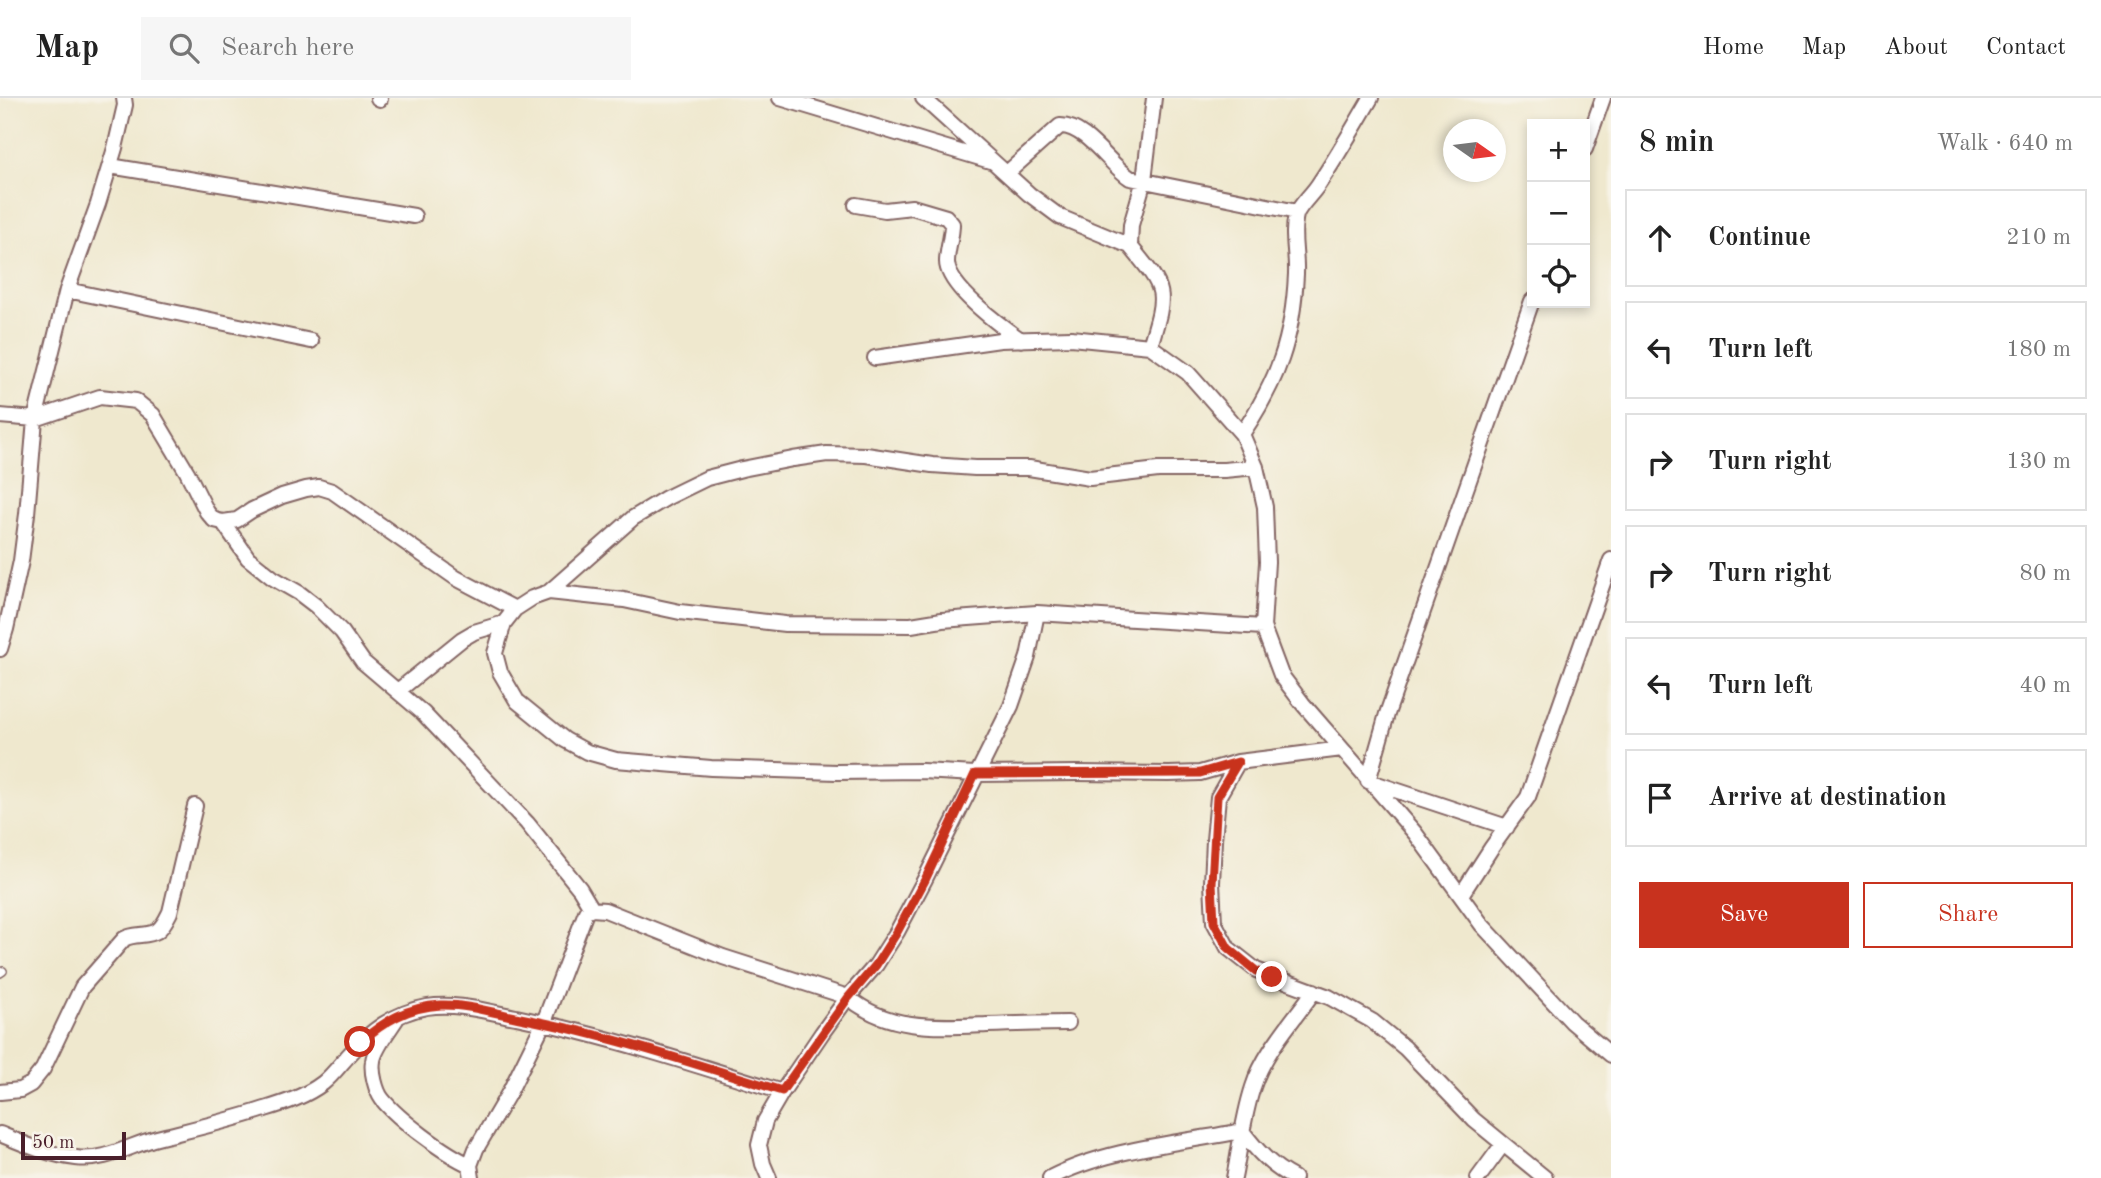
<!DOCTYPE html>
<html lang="en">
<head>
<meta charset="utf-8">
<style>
	:root { --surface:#fff; --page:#f6f6f6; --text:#222; --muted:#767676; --line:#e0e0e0; --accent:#c8321e }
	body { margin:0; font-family:"Old Standard TT",serif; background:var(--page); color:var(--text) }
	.controls { position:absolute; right:21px; top:21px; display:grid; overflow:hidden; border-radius:0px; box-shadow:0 4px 10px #0003 }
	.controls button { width:63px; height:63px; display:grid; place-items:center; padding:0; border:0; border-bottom:2px solid var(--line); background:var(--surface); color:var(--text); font:35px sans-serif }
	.compass { position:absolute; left:1443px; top:21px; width:63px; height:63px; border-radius:50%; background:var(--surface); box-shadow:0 4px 10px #0003; rotate:104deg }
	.scale { position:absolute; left:21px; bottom:18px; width:105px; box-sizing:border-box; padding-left:7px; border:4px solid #4a1f2b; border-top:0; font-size:19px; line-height:24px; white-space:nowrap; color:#4a1f2b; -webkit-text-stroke:5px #f7f3e8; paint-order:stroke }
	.stop { position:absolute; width:21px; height:21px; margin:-16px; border:5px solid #c8321e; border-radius:50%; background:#fff }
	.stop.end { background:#c8321e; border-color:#fff; box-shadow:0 2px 7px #0008 }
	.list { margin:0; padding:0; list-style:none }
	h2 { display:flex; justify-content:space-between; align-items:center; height:91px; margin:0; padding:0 28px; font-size:30px }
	h2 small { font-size:23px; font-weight:400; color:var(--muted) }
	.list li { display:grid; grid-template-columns:46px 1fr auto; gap:21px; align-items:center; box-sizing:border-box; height:98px; margin:0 14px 14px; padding:0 14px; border:2px solid var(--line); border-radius:0px }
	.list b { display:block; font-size:26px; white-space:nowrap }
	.list em { font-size:23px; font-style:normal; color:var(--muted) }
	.actions { display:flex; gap:14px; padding:21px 28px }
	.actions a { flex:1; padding:16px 0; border:2px solid var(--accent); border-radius:0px; text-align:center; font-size:24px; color:var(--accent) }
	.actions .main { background:var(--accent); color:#fff }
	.icon { flex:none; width:38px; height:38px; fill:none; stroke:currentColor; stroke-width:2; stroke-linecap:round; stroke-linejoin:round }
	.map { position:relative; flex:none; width:1611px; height:1080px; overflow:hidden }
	header { display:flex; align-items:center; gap:42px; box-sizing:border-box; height:98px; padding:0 35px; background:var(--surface); border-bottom:2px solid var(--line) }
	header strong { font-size:33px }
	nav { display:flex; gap:38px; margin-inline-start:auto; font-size:24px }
	.search { width:490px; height:63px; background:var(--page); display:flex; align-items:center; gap:18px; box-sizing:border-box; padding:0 24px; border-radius:0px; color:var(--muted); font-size:26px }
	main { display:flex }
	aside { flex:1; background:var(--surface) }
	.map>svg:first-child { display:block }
</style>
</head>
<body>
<header>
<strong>Map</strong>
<div class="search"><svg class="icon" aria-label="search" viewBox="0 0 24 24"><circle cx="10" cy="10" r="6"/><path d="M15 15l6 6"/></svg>Search here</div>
<nav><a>Home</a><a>Map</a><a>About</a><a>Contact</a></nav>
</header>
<main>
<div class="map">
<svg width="1611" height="1080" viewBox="0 0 1611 1080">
	<rect width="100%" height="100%" fill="#f7f3e8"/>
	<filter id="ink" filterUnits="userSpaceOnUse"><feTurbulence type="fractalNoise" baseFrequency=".0143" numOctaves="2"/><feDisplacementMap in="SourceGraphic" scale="14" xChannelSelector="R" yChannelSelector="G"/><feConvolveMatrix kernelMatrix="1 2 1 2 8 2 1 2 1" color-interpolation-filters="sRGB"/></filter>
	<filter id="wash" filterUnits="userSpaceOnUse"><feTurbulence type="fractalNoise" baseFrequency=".00686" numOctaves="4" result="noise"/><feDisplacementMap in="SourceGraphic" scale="28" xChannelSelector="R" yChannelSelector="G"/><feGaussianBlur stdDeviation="1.57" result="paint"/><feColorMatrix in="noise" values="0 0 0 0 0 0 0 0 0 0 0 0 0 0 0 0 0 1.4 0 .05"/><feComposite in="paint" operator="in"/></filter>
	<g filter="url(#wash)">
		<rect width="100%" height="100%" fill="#efe8ce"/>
	</g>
	<g filter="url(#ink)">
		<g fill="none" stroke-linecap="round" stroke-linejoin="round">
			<g stroke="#846564" stroke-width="10">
				<path id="service" d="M0 875 3 873"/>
			</g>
			<g stroke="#846564" stroke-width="18">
				<path id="minor" d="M378 0 380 1
					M780 0 990 63
					M923 0 1029 96 1060 119 1130 148
					M1585 51 1603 0
					M110 68 414 118
					M1007 75 1060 28C1085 27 1109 66 1130 80L1297 114
					M856 107 885 112 912 109 946 119 952 126C952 139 947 152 947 164 947 189 1001 228 1021 242
					M67 192 311 243
					M1150 248C1167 192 1167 193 1130 148L1131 127 1144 82 1154 0
					M875 260 1000 242 1071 240 1150 248 1188 275 1242 336 1256 369 1265 409 1267 464 1263 529 1281 577 1303 606 1415 735 1482 827 1572 924 1611 957
					M0 318 35 321 100 299 136 303 153 317 187 374 207 414 214 422 223 424 237 422 252 412 282 398 306 391 319 389 332 393 456 480 515 511
					M1242 336C1278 282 1293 241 1296 176 1297 156 1291 136 1296 117 1298 109 1313 95 1318 87 1337 59 1354 29 1371 0
					M223 424 248 460 273 480 299 495 316 508 342 534 363 564 423 615 527 725 580 791 592 811
					M549 494 633 420 666 400 707 380 742 371 793 361 827 356 866 357 932 367 975 370H1029L1090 380 1158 372H1224L1256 369
					M1263 529 1037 515 942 522 911 527 785 526 680 514 624 502 549 494 532 500 515 511 504 525 495 555 500 574 517 603 565 642 587 654 616 662 711 670 837 674 922 673 975 676 1077 675 1169 676 1200 675 1238 664 1342 651
					M0 551 6 531 21 463 27 416 35 321 67 192 98 106 115 50 125 7 124 0
					M399 592 462 541 474 534 504 525
					M1238 664 1218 699 1214 742 1212 785 1214 824 1228 850 1256 872 1329 899 1372 923 1405 950 1474 1022 1545 1080
					M1507 729 1368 683 1387 616 1532 203
					M1461 797 1492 749 1528 699 1611 462
					M397 920C390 931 374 951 373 963 371 974 376 993 382 1001 399 1022 445 1056 470 1067
					M0 994 20 992 31 986 43 971 82 889 124 841C134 835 147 839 157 833 163 829 167 820 170 814L195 708
					M0 1036C24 1046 49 1057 76 1060 105 1064 130 1047 157 1040 193 1031 229 1023 265 1011 285 1005 306 998 323 985 332 978 340 967 348 958 370 933 394 915 427 909 456 904 488 914 516 919 607 938 694 966 782 994
					M472 1080 470 1067 476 1051 510 993 544 924 586 814 592 811 605 812 723 859 848 899C888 933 938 929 987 927 1014 926 1041 925 1068 925
					M769 1080 763 1066 759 1047 765 1023 782 994 822 935 848 899 876 867 897 834 925 781 1011 608 1028 559 1037 515
					M1050 1080C1105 1051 1180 1045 1242 1033 1257 1053 1272 1069 1294 1080
					M1234 1080C1240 1050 1243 1019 1253 989 1264 954 1293 923 1314 893
					M1478 1080 1503 1046"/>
			</g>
			<use href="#service" stroke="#fff" stroke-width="7"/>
			<use href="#minor" stroke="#fff" stroke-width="14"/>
		</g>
	</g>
	<g fill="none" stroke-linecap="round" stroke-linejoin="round" filter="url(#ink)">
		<path stroke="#c8321e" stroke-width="9" d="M360 944C385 923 407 909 441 907 466 906 495 915 520 920 609 937 696 966 782 993L848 900 876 867 897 834 925 782 975 676 1200 675 1238 664 1217 699 1212 785 1214 824 1228 850 1256 873 1272 879"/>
	</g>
</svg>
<div class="controls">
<button>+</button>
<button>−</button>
<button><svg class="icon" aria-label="locate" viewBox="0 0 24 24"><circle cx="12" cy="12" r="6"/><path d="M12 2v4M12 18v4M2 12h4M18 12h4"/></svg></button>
</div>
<svg class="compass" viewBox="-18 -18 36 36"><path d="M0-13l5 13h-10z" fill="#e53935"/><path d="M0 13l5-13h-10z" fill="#767676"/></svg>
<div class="scale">50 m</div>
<div class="stop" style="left:360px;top:944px"></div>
<div class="stop end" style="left:1272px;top:879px"></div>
</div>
<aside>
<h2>8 min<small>Walk · 640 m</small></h2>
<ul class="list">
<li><svg class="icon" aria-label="ahead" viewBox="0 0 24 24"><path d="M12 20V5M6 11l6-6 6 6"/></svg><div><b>Continue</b></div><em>210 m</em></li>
<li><svg class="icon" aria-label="left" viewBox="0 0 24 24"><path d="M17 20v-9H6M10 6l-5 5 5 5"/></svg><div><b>Turn left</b></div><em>180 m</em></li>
<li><svg class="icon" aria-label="right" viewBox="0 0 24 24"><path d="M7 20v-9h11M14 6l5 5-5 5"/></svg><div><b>Turn right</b></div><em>130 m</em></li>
<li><svg class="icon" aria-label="right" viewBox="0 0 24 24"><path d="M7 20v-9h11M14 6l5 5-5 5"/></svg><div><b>Turn right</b></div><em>80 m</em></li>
<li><svg class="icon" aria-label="left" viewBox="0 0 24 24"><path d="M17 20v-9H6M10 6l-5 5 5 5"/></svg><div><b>Turn left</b></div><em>40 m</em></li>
<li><svg class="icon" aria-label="arrive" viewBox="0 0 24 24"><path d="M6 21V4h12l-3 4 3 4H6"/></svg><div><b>Arrive at destination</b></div></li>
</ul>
<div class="actions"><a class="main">Save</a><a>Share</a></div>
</aside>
</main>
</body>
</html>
